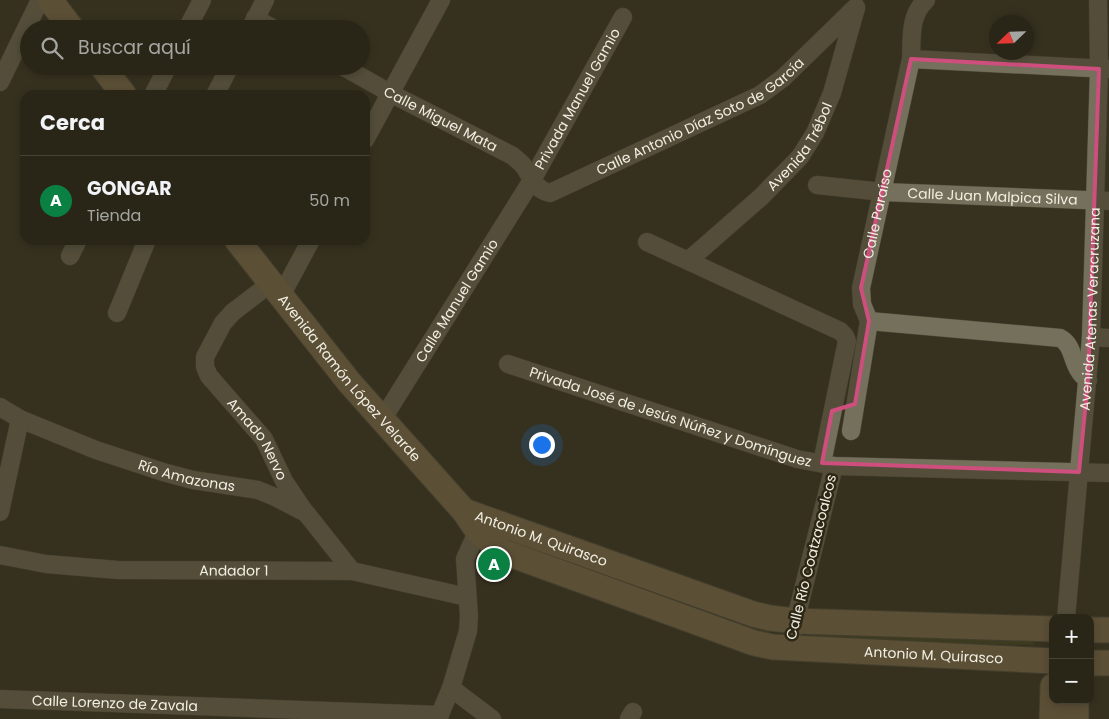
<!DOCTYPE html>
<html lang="es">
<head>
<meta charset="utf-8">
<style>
	:root { --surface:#292617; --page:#312e20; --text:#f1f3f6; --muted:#a5a5a1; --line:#454336; --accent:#0b8043 }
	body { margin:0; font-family:Poppins,sans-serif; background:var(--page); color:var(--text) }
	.controls { position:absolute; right:15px; bottom:15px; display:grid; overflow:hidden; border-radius:10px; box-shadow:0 2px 8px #0003 }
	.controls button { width:45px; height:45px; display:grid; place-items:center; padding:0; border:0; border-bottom:1px solid var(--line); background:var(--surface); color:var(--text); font:25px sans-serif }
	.compass { position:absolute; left:989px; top:15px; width:45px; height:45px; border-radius:50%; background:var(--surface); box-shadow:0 2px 8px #0003; rotate:247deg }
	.you { position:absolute; left:541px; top:444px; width:18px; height:18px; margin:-12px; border:4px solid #fff; border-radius:50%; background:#1a73e8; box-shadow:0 0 0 8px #1a73e833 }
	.badge { display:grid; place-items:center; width:32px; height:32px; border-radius:50%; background:var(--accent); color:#fff; font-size:16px; font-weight:700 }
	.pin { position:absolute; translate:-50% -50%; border:2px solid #fff; box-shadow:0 1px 5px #0006 }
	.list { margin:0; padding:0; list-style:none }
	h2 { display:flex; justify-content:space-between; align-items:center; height:65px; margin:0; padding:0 20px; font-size:21px }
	h2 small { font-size:16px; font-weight:400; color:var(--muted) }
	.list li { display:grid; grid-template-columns:32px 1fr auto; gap:15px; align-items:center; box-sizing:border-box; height:90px; padding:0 20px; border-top:1px solid var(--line) }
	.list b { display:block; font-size:19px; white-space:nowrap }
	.list p { margin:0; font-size:16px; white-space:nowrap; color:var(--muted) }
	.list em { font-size:16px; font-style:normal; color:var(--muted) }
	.icon { flex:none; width:28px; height:28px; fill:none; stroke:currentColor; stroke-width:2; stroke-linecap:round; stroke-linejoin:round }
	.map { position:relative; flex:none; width:1109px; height:719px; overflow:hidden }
	.search { position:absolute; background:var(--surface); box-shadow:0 2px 8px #0003; left:20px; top:20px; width:350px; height:55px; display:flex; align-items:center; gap:12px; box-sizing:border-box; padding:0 18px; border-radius:28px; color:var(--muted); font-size:19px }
	.panel { position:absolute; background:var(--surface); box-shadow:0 2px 8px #0003; left:20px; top:90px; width:350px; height:155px; border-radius:15px }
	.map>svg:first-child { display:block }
</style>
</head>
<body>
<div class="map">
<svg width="1109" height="719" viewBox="0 0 1109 719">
	<rect width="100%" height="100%" fill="#37321f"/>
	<path fill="#444821" d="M500 536 770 628 768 635 498 543Z
		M811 631 1035 635 1034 645 811 640Z"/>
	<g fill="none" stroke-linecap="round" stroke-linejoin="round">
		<g stroke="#514d3c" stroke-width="19">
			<g id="minor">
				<path d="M255 18 274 29"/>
				<path d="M187 29 202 0"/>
				<path d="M250 29 265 0"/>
				<path d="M911 59 1109 69"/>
				<path id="s1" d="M342 66 390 93 513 156C517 160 522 163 525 168 532 179 536 190 550 193L760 95 783 78 856 7"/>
				<path d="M0 82 40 0"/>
				<path d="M153 95 168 66"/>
				<path d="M215 95 230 66"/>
				<path d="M365 140 441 0"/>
				<path id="s2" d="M817 185 883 192 1109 201"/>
				<path d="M647 242 840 331 845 336 847 341 822 463"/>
				<path d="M70 256 78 240"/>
				<path id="s3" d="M689 260 761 197 800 157 815 133 832 93 856 8"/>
				<path id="s4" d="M271 283 233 312 223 323 205 357V367L209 376 264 439 284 481 304 511"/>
				<path d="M281 296 311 240"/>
				<path d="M117 313 147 240"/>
				<path d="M869 321 1060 338C1076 346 1070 368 1088 380"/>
				<path d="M1091 337 1109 338"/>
				<path id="s5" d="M508 364 797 459 834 466 1109 473"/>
				<path id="s6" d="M0 407 20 419 96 450 163 472 193 480 258 490 275 497 306 513 352 571"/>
				<path id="s7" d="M382 420 532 180 623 17"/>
				<path id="s8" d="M851 431 869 321 862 304 861 288 911 59C912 38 909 16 926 0"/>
				<path d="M0 512 20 419"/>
				<path id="s9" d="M0 555 46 564 118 570 352 571 467 597"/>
				<path id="s10" d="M1066 618 1091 337 1099 69 1098 0"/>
				<path d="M793 630 834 466"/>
				<path d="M451 688 492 719"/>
				<path id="s11" d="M0 699 440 715"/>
				<path d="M438 719 451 688 468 631 469 616 465 559 482 521"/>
				<path d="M629 719 633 712"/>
			</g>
		</g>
		<g stroke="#514d3c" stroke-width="27">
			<g id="secondary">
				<path d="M50 0 72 29"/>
				<path d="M102 66 124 95"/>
				<path id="s12" d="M237 240 349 382 464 511 477 530 501 551 754 643 773 647 1053 661"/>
				<path id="s13" d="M464 511 753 614 770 618 795 621 1053 629"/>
				<path d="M1090 630H1109"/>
				<path d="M1090 663H1109"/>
				<path d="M1052 719 1053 686"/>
				<path d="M1076 719V700"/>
			</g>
		</g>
		<use href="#minor" stroke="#75705b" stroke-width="18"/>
		<use href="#secondary" stroke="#887353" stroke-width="25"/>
	</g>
	<path d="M0 0H1109V719H0ZM911 59 1099 69 1088 380 1079 472 822 463 832 411 855 404 869 321 861 288Z" fill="#37321f" fill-opacity=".55" fill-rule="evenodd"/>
	<path fill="none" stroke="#ce4e7d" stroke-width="4" stroke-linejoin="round" d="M911 59 1099 69 1088 380 1079 472 822 463 832 411 855 404 869 321 861 288Z"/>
	<g text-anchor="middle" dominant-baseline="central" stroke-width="5" stroke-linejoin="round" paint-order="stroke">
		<g font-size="14" fill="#f1eee2" stroke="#2d2816">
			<text stroke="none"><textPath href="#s7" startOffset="376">Privada Manuel Gamio</textPath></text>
			<text stroke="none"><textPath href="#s1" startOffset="416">Calle Antonio Díaz Soto de García</textPath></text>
			<text stroke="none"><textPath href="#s1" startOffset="112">Calle Miguel Mata</textPath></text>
			<text stroke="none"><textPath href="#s3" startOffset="160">Avenida Trébol</textPath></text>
			<text stroke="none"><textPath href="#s2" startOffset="176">Calle Juan Malpica Silva</textPath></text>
			<text stroke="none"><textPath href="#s8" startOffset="222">Calle Paraíso</textPath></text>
			<text stroke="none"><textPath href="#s7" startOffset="141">Calle Manuel Gamio</textPath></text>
			<text stroke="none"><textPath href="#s10" startOffset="310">Avenida Atenas Veracruzana</textPath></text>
			<text stroke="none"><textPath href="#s12" startOffset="178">Avenida Ramón López Velarde</textPath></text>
			<text stroke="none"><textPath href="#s5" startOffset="171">Privada José de Jesús Núñez y Domínguez</textPath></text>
			<text stroke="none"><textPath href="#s4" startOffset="201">Amado Nervo</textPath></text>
			<text stroke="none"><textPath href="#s6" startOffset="200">Río Amazonas</textPath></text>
			<text stroke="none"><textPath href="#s13" startOffset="82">Antonio M. Quirasco</textPath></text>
			<text transform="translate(811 557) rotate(-76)">Calle Río Coatzacoalcos</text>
			<text stroke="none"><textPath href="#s9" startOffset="235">Andador 1</textPath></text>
			<text stroke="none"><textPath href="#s12" startOffset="858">Antonio M. Quirasco</textPath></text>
			<text stroke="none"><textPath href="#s11" startOffset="115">Calle Lorenzo de Zavala</textPath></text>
		</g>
	</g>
</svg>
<div class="controls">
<button>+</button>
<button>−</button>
</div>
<svg class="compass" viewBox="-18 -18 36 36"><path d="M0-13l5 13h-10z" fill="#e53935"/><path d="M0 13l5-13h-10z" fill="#a5a5a1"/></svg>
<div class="you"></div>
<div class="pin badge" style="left:494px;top:564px">A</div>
<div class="search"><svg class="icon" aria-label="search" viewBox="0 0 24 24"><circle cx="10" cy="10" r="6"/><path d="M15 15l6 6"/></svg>Buscar aquí</div>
<section class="panel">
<h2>Cerca<small></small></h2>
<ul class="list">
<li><span class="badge">A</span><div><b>GONGAR</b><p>Tienda</p></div><em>50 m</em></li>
</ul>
</section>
</div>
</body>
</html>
